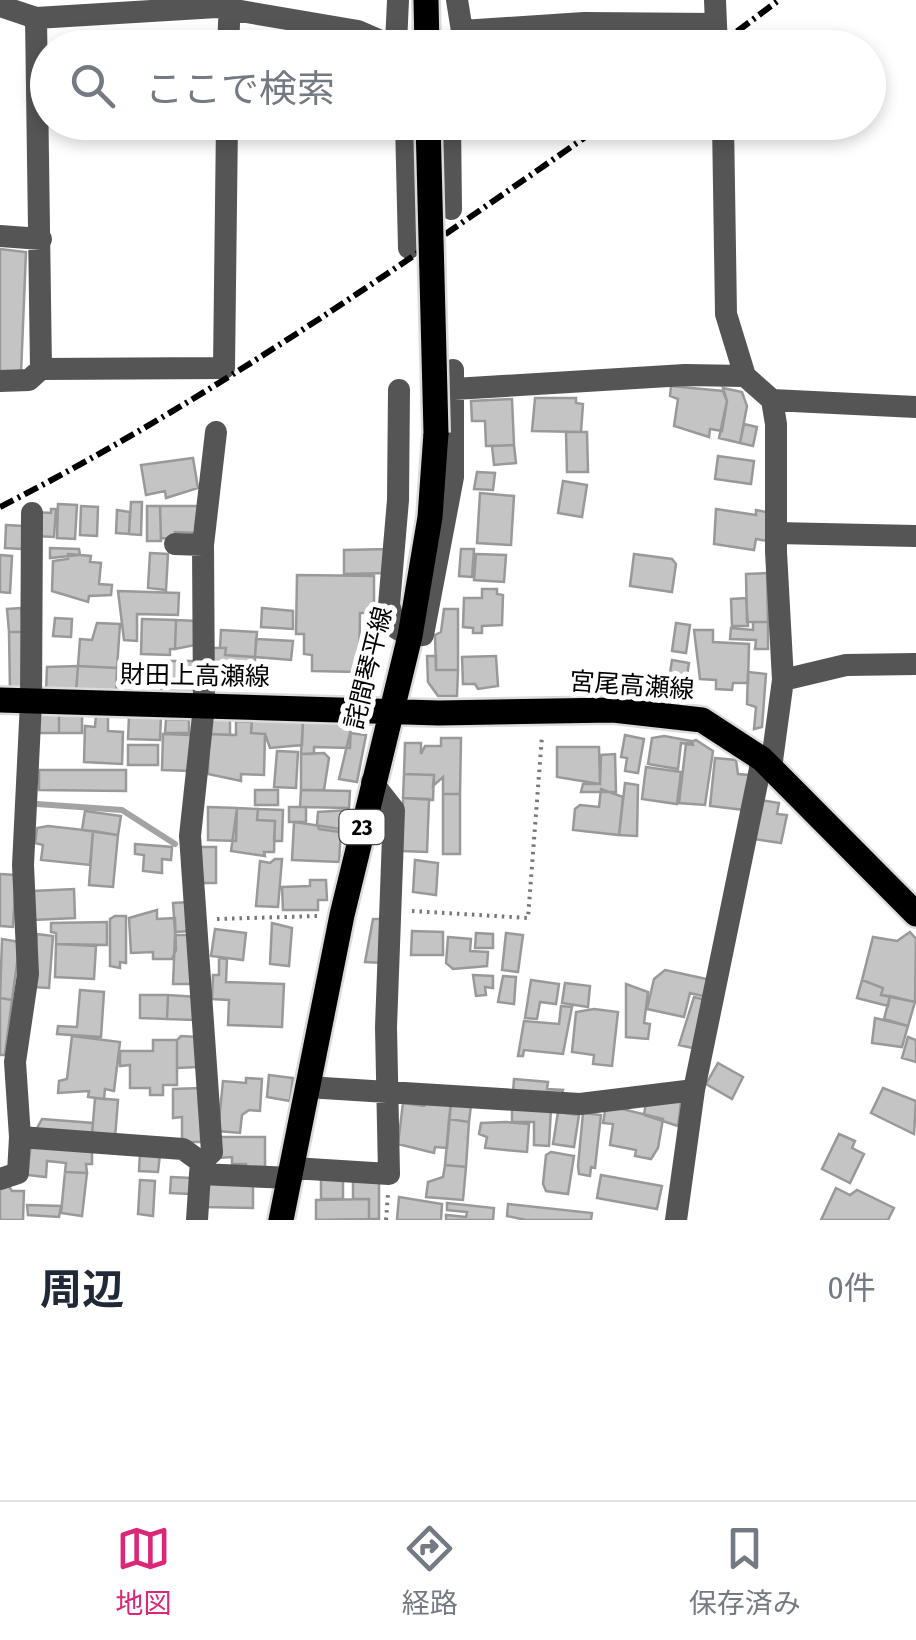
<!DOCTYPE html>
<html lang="ja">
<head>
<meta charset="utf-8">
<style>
	:root { --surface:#fff; --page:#f6f6f7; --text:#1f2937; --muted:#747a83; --line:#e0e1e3; --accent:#db2777 }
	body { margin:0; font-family:"Fira Sans Condensed","Noto Sans JP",sans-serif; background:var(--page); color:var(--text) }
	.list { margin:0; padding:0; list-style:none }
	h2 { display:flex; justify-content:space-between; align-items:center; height:130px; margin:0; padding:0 40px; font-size:42px }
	h2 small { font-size:32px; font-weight:400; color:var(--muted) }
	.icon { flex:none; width:55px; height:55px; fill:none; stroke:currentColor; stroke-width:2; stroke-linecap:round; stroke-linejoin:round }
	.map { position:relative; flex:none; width:916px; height:1220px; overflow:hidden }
	.search { position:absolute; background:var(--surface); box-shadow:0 5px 15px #0003; left:30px; right:30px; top:30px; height:110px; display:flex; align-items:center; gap:25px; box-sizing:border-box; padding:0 35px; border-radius:55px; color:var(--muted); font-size:38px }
	.sheet { height:280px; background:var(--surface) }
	nav { display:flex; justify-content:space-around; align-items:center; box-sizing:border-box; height:140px; border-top:2px solid var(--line); background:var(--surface); font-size:28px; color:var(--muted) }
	nav a { display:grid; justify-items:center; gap:5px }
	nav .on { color:var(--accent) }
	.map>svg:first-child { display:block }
</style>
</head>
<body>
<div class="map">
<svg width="916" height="1220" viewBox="0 0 916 1220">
	<rect width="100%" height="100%" fill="#fff"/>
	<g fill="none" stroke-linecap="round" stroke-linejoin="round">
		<path stroke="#a3a3a3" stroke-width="6" d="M37 804 122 810 175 844"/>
	</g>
	<path fill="#c4c4c4" stroke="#999" stroke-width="2.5" d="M0 249 26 252 21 374 0 373Z
		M671 386 723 391 727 401 722 431 710 429 709 437 674 426 678 399 670 396Z
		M723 388 742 392 747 406 740 443 719 438 727 401Z
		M535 398H576V403L583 404 581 432 532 431Z
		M512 399 514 445 486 446 485 421H472L471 401Z
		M744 424 757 427 753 446 740 443Z
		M566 432H587L588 472H567Z
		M514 445 516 463 494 465 492 446Z
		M718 456 754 461 751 484 715 479Z
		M193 458 198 488 166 498 165 491 146 495 141 465Z
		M477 472 495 473 493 490 474 489Z
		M563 481 587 485 582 517 558 513Z
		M480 493 514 496 511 545 477 543Z
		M131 502H142L141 535 129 534Z
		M58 504 77 505 75 539 57 538Z
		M81 506 98 507 97 536 80 535Z
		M147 506H160L161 541H147Z
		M160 506H200L198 533 175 532V539L161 538Z
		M51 509H56L54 537 36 536 37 512 51 513Z
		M716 509 756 515V510L771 513 767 541 756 539 754 550 714 544Z
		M117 510 130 512 129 534 116 533Z
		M6 525 23 526 22 549 5 548Z
		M50 548 79 549 80 555 50 558Z
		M389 549V573L344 574V550Z
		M461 549H474L472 577 459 576Z
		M150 553 168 554 166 590 148 588Z
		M68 554 91 556 90 562 101 563 99 584 112 585 111 595 89 596 88 602 52 591 53 561 68 559Z
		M476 554 506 555 504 582 474 580Z
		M634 554 672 559 676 564 672 592 630 586Z
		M0 555 12 556 10 593 0 592Z
		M767 573 768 622H747L746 574Z
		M297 575 374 576V613H360L359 672 312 671V655L304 654V634H296Z
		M482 589H497V594L503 595 502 625 482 626V633H473V628L463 627 464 598H482Z
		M118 591 179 593 178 615 137 614V641L124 640Z
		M746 598 748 626H732L731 599Z
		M21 608 23 632H9L7 609Z
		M262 608 293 611V629L261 627Z
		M444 609H458V670H436L435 635 441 632Z
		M55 618 72 619 71 637 53 636Z
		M142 619 176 620 175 649H170V655L141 654Z
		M176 620 196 621 195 645 175 649Z
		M753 622H768V649H755L756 640 730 639 731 628 753 630Z
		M97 623 120 624 117 668 78 666 80 639 92 640Z
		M676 623 690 625 686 653 672 651Z
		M221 630 257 632 255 657 225 655 226 648H220Z
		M694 630H713V642L749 644 748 683H733L732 690 716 689V680L700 679Z
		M9 632H23L24 689 10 690Z
		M256 639 293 641 291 660 255 657Z
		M209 648H226L225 655 255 657V671L208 668Z
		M427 656H436V670H458L457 696H438L428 682Z
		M496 656 498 686 478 689 475 684H463L462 657Z
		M672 660 689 663 684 694 667 692Z
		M164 661H195L193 697 161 694Z
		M78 666 76 692H46L47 667Z
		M78 666 117 668 116 694 76 692Z
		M748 672 766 674 762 727 754 729 756 707 747 704Z
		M39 713 59 714V733H39Z
		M59 714H82V733H59Z
		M96 714 108 715V731L123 732 122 764 84 762 85 726 95 727Z
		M129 716 161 717 160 740 128 739Z
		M209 718H230V735L209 734Z
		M252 718 303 721 302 745 270 748 265 734 251 733Z
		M166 719 189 720V733H165Z
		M236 721 252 722 251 733 265 734 264 775 241 774V781L208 774 209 734 236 735Z
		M303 721 351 724 350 748 314 747V754H301Z
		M350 733 366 735 357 782 339 779Z
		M163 734 191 735 190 771 162 770Z
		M625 735 644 739 638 773 625 771 627 758 621 757Z
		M664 736 692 741 693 745 681 743 678 769 648 764 652 738Z
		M441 738H461L460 794H443V777L433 786 434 775 404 774 405 743H421V754L425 746H441Z
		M696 740 713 751 705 805 679 803 686 744Z
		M128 745H158V765H128Z
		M557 747H599L600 784 557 777Z
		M277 751 298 752 296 788 274 787Z
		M324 753 329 758 324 790H301V754Z
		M615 754 616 792H581L583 784H600L601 755Z
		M715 758 736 760 738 774 749 775 745 810 710 806Z
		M646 767 681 772 677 804 642 799Z
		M39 770H126V791L39 790Z
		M404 774 434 775 433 800 403 798Z
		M625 783 638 785 637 836 619 835Z
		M601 789 623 797 619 835 573 830 575 809 580 805 599 807Z
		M255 790H278V805H255Z
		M301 790 350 791 349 808 300 807Z
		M443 794H460V854H443Z
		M403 798 429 799 427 852 402 851Z
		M761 800 779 803 777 814 787 815 781 843 754 839Z
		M208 807 237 808 236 841 208 840Z
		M289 807H306V822H289Z
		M237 808 258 809 257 820 275 821 274 852H264L265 856 231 851Z
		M258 809 283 810 282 841H274L275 821 257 820Z
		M348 810 347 833 319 829 317 824 318 812Z
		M85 811 121 816 118 835 82 830Z
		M294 822 341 829 339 862 292 860Z
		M48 826 93 831 90 865 41 860 43 845 35 843 37 828Z
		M93 831 118 835 113 887 89 885Z
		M135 844 172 847 171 860 162 859V873L143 871 144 855 135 854Z
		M201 847H216V883H201Z
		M275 859H282L278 907 256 906 260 861 270 863Z
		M415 860 438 863 436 895 413 892Z
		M0 874 16 875 13 927 0 926Z
		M310 880H326L327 900H318V910H283L282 887 310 886Z
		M74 889 75 918 34 920 33 891Z
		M189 902 192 931 175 932 173 903Z
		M157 910V919L175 918 176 950 172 959H153V952L131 953 129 918Z
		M115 916H126V963L120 962V968L110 966V919Z
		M373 919H381L383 963 365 962Z
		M107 922V945L56 944V933L51 932V923Z
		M272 923 292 928 289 966 270 964Z
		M215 929 246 933 243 960 211 956Z
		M412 931 443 932V955H411Z
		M910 932 916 939 915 1002 881 995 883 988 862 980 873 937 897 941Z
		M476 933 493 934V948H475Z
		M506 933 523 935 518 972 502 970Z
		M37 934 53 936 49 988 33 987Z
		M175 935H191L193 984H173Z
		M448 937 471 939 470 951 488 952 487 966 453 969 446 963Z
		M2 939 20 942 12 1000 0 998Z
		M56 944 96 946 94 979 55 977Z
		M219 958 227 959 226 982 284 984 282 1027 228 1025 229 1000 212 999 213 975H219Z
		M665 970 711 980 707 997 690 993 684 1017 647 1009 654 979Z
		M473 975 493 976V988L485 987 486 995 476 996Z
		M503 976 516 977 514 1004 498 1002Z
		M531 980 559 984 556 1004 540 1002 537 1019 525 1018Z
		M862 980 883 988 881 995 890 996 888 1006 857 998Z
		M565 983 590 986 588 1007 562 1003Z
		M626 984 648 992 644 1023 650 1024 648 1039 626 1037Z
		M80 990 104 992 101 1037 57 1034 58 1026 77 1027Z
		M140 995H168L167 1019 140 1018Z
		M168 995 197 997 196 1020 167 1019Z
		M890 996 915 1002 908 1026 884 1019Z
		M694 997 706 1000 697 1049 679 1045Z
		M0 998 12 1000 5 1055H0Z
		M561 1006 572 1007 563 1054 524 1050 523 1056H518L524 1021 559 1024Z
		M594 1009 618 1012 612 1066 593 1064 594 1055 572 1052 576 1012Z
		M875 1018 908 1026 902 1047 872 1043Z
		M72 1036 120 1042 114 1091 105 1089 104 1099 88 1097 89 1091 58 1093 59 1081 67 1079Z
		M181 1036 197 1037 198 1067 177 1068V1040Z
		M908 1037 916 1040V1062L902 1058Z
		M153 1040H177V1085H163V1095H150V1088H130V1065L120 1066V1051H153Z
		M718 1063 743 1077 732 1099 706 1084Z
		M269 1075 293 1078 290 1101 267 1097Z
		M246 1078 262 1079 260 1111 249 1110 242 1115 240 1133 218 1131 223 1081 246 1083Z
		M514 1079 548 1082 547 1089 563 1090 561 1096 513 1092Z
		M201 1088V1142H182V1117L173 1118V1089Z
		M883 1088 916 1101 914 1134 871 1113Z
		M95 1098 118 1100 115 1138 92 1135Z
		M428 1102 451 1103 447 1148 435 1147 434 1153 398 1144 403 1103 424 1106Z
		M646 1102H681L678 1126 644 1115Z
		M451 1103 471 1105 469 1122 449 1119Z
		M606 1105 663 1119 658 1148 651 1159 635 1156 636 1150 610 1145 613 1124 603 1123Z
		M512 1107 551 1108 549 1146 534 1145V1122H512Z
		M558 1112 579 1115 574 1147 553 1144Z
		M583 1113 601 1115 595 1168 591 1167 590 1176 579 1174 578 1166Z
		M42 1119 93 1123 92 1135 36 1130Z
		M449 1119 469 1122 466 1167 445 1165Z
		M506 1122 529 1124 527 1152 485 1148 487 1137 479 1134 481 1123Z
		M839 1134 855 1141 852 1148 864 1154 850 1183 822 1169Z
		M219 1137H265V1168H246V1164H232V1157L219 1158Z
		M31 1144 92 1148V1164H86L87 1173 65 1172 66 1163 47 1161 46 1177 27 1175Z
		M140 1152 160 1154 158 1172 139 1171Z
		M551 1152 574 1156 568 1194 546 1191 543 1184 546 1155Z
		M445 1165 466 1167 463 1200 426 1197 428 1182 443 1177Z
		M65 1172 87 1173 82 1216 61 1213Z
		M601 1175 662 1186 657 1209 597 1198Z
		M321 1176 343 1177V1199H321Z
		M171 1177 191 1178 190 1194 170 1193Z
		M140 1180 155 1181 153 1216 138 1214Z
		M206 1181 253 1182V1208L206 1207Z
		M353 1181H379V1219H369V1199H353Z
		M8 1185 12 1191H24L23 1220H0V1188Z
		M836 1188 850 1195 857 1190 894 1208 888 1220H821Z
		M399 1197 442 1204 441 1220H397Z
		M369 1199V1219L316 1220V1200Z
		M447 1203 494 1208 493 1220H446V1215L466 1217 467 1212 447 1210Z
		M508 1204 592 1213 591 1220H526L507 1216Z
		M27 1205 61 1206 59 1217 28 1215Z"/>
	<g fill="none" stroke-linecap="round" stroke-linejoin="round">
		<g stroke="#dbdbdb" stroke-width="30">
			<path id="major" d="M426 0 427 48
				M0 700 439 713 613 710 702 720 762 759 916 914
				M281 1220 342 915 410 636 430 517 436 433"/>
		</g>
		<path stroke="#777" stroke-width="4" stroke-dasharray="2.5 5" stroke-linecap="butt" d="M412 911 528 918 542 736
			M217 919 318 916
			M386 1220 388 1194"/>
		<path stroke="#555" stroke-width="22" d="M457 0 462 31
			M715 0 717 48
			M0 6 36 18 217 7 358 31 397 48
			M36 18 41 369
			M396 44 398 0
			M228 48 230 0
			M457 48 462 31 584 23 715 24
			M406 122 409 248
			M450 122 451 209
			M723 122 726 314 745 376 772 400 776 424V552L783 680 771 768
			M0 236 41 239
			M0 381 29 380 41 369 224 368 227 122
			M454 389 685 375 745 376
			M399 390 398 500 389 605 396 628 410 636 423 635 453 477V370
			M772 400 916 407
			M32 513 31 702 23 865 28 974 15 1062 20 1137 183 1149 201 1162 200 1174 291 1178
			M776 533 916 536
			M175 544 203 545
			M783 680 846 665 916 664
			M307 1087 580 1104 694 1090
			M201 1162 212 1152 190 836 204 706 203 545 216 432
			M293 1168 389 1174 386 1027 394 810 372 782
			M0 1179 18 1173 20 1137
			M197 1220 200 1174
			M676 1220 694 1090 762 759"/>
		<use href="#major" stroke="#000" stroke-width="25"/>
		<path stroke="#000" stroke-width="6" stroke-dasharray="15 5 2.5 5" stroke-linecap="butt" d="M715 48 779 0
			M0 507C214 398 410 259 607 122"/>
		<g stroke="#dbdbdb" stroke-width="30" stroke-linecap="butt">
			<path id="major-bridge" d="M428 122 436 433"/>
		</g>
		<use href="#major-bridge" stroke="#000" stroke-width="25"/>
	</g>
	<g text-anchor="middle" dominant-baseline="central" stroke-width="10" stroke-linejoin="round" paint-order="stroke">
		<rect fill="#fff" stroke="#4c4c4c" stroke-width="2.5" x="339.5" y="810" width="45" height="34" rx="8"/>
		<g font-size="22" font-weight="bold" fill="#000">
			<text x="362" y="827">23</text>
		</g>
		<g font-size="25" fill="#000" stroke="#fff">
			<text transform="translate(369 668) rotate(-76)">詫間琴平線</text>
			<text transform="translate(195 676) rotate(1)">財田上高瀬線</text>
			<text transform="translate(632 686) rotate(4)">宮尾高瀬線</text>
		</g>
	</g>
</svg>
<div class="search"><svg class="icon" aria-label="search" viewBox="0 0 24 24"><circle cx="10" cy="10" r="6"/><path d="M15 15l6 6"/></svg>ここで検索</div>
</div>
<section class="sheet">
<h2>周辺<small>0件</small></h2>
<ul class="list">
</ul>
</section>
<nav>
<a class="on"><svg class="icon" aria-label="map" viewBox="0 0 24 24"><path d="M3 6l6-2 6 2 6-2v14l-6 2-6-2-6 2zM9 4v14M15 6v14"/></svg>地図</a>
<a><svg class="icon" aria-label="directions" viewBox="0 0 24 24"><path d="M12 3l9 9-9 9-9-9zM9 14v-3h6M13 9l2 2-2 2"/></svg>経路</a>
<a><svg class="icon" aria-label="saved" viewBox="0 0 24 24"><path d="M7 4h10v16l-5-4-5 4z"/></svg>保存済み</a>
</nav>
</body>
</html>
